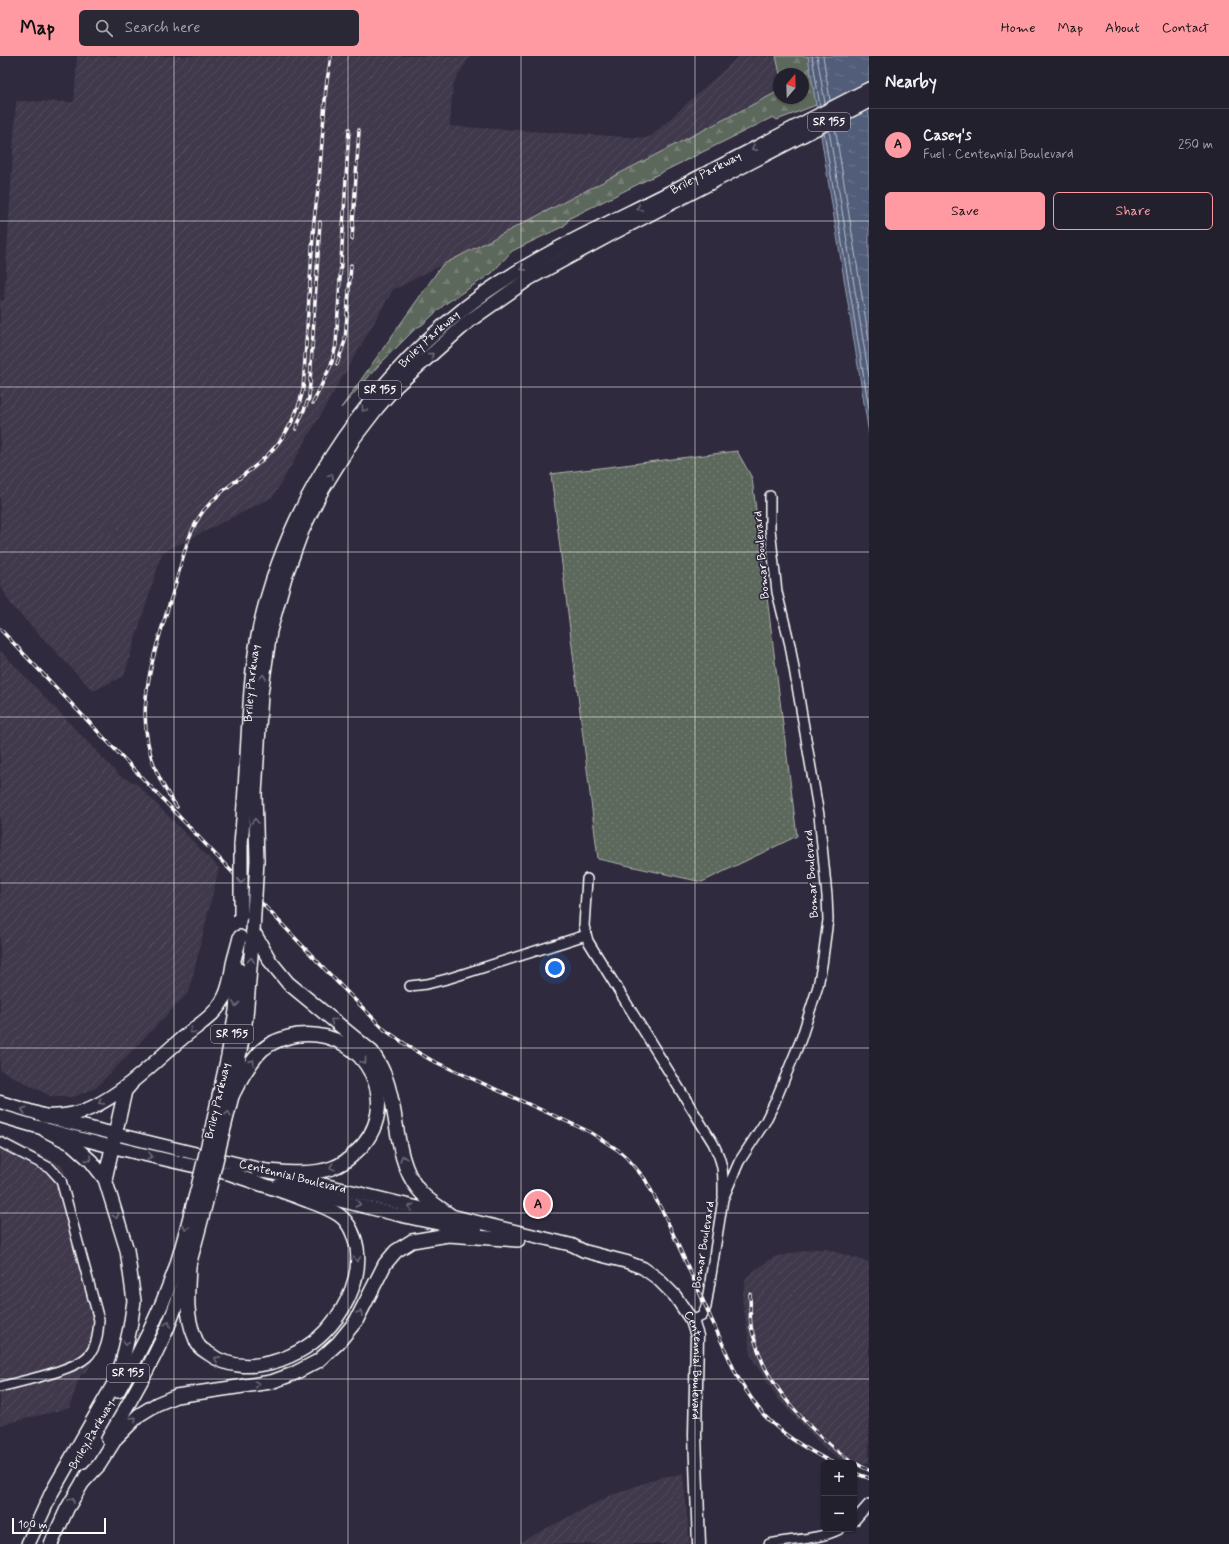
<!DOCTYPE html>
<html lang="en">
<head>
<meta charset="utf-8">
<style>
	:root { --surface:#23202e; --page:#2b2836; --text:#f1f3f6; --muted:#a3a3aa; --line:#403e4a; --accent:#ff9aa2 }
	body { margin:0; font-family:Mynerve,sans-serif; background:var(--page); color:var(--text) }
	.controls { position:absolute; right:12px; bottom:12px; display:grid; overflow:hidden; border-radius:6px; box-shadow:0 1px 3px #0004 }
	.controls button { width:36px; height:36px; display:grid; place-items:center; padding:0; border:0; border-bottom:1px solid var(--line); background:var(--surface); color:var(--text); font:20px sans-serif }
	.compass { position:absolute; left:773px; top:12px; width:36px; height:36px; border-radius:50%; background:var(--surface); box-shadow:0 1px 3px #0004; rotate:19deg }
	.scale { position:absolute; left:12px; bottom:10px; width:94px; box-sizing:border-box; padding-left:4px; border:2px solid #fff; border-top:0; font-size:11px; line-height:14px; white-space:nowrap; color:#fff; -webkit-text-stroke:3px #2f2a3d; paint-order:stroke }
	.you { position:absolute; left:555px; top:912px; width:14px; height:14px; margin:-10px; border:3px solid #fff; border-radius:50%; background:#1a73e8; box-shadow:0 0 0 6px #1a73e833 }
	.badge { display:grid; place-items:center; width:26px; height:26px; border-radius:50%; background:var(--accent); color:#111; font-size:13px; font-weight:700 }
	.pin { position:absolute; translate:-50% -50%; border:2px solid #fff; box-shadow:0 1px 4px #0006 }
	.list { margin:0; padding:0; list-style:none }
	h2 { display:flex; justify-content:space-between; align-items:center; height:52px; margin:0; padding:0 16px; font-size:17px }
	h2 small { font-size:13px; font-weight:400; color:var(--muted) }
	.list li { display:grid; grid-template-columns:26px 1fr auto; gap:12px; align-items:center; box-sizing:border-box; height:72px; padding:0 16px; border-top:1px solid var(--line) }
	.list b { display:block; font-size:15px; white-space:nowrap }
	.list p { margin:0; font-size:13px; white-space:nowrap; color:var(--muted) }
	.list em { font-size:13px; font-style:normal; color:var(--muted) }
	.actions { display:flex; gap:8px; padding:12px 16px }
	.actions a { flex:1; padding:9px 0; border:1px solid var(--accent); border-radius:6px; text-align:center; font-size:14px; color:var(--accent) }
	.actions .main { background:var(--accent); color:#111 }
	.icon { flex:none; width:22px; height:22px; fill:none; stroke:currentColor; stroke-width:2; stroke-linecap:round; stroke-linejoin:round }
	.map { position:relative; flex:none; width:869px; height:1488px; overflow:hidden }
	header { display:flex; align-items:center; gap:24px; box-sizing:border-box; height:56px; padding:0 20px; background:var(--accent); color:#111 }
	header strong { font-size:19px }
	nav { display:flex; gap:22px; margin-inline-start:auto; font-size:14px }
	.search { width:280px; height:36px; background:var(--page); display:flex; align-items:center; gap:10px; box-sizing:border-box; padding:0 14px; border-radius:6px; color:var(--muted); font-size:15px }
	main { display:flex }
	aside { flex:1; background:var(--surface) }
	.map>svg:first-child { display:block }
</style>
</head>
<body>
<header>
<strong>Map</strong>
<div class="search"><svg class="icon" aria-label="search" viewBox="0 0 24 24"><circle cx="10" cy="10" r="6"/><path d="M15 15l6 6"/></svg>Search here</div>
<nav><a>Home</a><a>Map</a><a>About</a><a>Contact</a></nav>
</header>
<main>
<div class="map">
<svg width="869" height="1488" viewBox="0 0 869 1488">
	<defs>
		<pattern id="industrial-furrows" width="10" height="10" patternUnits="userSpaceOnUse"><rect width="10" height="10" fill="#40374b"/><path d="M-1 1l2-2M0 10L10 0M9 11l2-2" fill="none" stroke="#534b5d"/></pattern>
		<pattern id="grass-dots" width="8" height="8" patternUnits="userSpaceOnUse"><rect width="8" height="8" fill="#5c675c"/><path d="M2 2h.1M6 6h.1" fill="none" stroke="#747e74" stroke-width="1.8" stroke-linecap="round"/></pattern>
		<pattern id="forest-firs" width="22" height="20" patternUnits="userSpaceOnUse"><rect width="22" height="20" fill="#5c675c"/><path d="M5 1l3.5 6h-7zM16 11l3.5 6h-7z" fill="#747e74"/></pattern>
		<pattern id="water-ripples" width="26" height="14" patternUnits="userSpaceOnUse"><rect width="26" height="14" fill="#515d79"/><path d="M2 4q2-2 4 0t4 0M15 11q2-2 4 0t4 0" fill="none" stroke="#6b758d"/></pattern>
	</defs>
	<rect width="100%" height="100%" fill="#2f2a3d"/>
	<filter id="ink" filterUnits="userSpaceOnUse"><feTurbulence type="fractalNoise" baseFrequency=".025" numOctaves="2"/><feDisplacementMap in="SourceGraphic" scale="8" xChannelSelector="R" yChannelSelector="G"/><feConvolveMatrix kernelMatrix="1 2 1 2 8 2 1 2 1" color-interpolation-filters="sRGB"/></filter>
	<g filter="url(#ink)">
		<path fill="url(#industrial-furrows)" d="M77 0H470L453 28 450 70 645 82 651 80 739 0H776L780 18 779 35 393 234 273 441 162 497 124 620 93 635 11 549 0 529V244L4 245 16 45 74 46Z
			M0 594 120 720 137 728 219 812 189 936 96 1032 74 1041H52L0 1014Z
			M0 1078 63 1110 105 1273 102 1288 87 1315 81 1318 69 1352 0 1369Z
			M814 1193H826L869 1206V1407H848L828 1396 777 1342 751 1301 742 1242 746 1221 773 1201Z
			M683 1418 690 1488H522L520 1486 609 1440 660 1421Z"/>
		<path fill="url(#grass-dots)" stroke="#aeb3ae" d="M737 395 752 422 797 780 702 826 598 803 551 418Z"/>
		<path fill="url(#forest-firs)" stroke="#aeb3ae" d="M776 0H808L816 49 777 64 773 61 570 162 564 170 512 195 492 217 445 248 422 269 416 272 379 309 341 352 442 209 779 35V42H803V18H780Z"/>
		<path fill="url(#water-ripples)" stroke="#979eaf" d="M808 0H869V378L816 49Z"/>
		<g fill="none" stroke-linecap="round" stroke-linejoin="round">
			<path stroke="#b9bec9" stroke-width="1" d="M812 0 820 50
				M817 0 825 47
				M823 0 830 44
				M835 71 869 284
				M829 74 869 321
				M824 76 869 353"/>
			<g stroke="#fff" stroke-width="12">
				<path id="minor" d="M587 823 584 870 588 885 713 1087C724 1109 723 1116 723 1140
					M410 930 427 928 447 923 586 879
					M0 1086 50 1112 61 1124 99 1264C98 1277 97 1292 87 1301 72 1315 21 1325 0 1331
					M692 1265 702 1260 706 1251 723 1143 739 1106 765 1066 774 1048 801 983 818 930 822 909 828 864 827 840 819 759 790 589 777 536 770 473V440
					M854 1465 869 1448
					M769 1488C792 1483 819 1484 840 1473"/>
			</g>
			<g stroke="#fff" stroke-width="15">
				<g id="major">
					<path id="s1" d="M0 1046 66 1066 572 1189 584 1195 627 1206 643 1212 657 1222 675 1240 692 1265 697 1280 695 1379 699 1488"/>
					<path d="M0 1060C79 1084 159 1103 240 1120"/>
					<path d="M279 1129C344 1145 409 1164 476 1174"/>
				</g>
			</g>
			<g stroke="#fff" stroke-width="16">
				<g id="highway">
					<path id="s2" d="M241 789C244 753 246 718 248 682 250 644 252 607 260 570 290 437 376 315 486 236 540 198 605 169 665 139 733 103 801 68 869 33"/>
					<path d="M257 804 255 738 261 638 270 575 285 521 302 475 321 436 354 382 377 352 396 330 469 265 530 222 615 176 869 45"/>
					<path d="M253 875 270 905 288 927 372 996C378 1005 383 1013 386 1023 399 1058 394 1103 418 1133 427 1145 443 1153 454 1162"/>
					<path d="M232 1040C240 1024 249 1007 262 994 271 986 286 981 298 979 366 971 407 1051 355 1097 349 1103 341 1109 332 1112 309 1120 282 1116 257 1114"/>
					<path d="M44 1060C61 1061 76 1059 91 1052 125 1036 152 1008 180 984 196 970 216 960 225 940 230 930 231 919 233 908 235 899 238 890 240 881"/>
					<path d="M212 1072 228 1000 236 955 239 914"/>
					<path d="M223 1076 232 1040 246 961 253 875"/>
					<path d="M105 1123 125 1035 131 1028"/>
					<path d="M189 1210C188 1234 185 1257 194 1279 195 1282 197 1287 199 1290 201 1293 205 1295 208 1297 244 1325 304 1302 330 1270 348 1249 361 1220 357 1192 355 1180 349 1166 339 1159 329 1152 317 1148 306 1144 281 1134 256 1127 231 1118"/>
					<path d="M118 1335C140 1297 159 1258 174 1217 183 1190 189 1162 197 1135"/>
					<path d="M108 1383C129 1347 150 1311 167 1273 185 1229 196 1184 208 1138"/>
					<path d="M83 1426 99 1409 116 1382 139 1359 157 1348 176 1340 271 1326 293 1318 318 1305 338 1287 356 1265 385 1208 396 1195 412 1185 448 1179 518 1184"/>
					<path d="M28 1488 52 1436 116 1324 123 1303 130 1272 134 1245 127 1194 105 1123 91 1105 72 1088 45 1074"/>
					<path d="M51 1488 67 1453 87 1419"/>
				</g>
			</g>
			<use href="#minor" stroke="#2f2a3d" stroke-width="9"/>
			<use href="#major" stroke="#2f2a3d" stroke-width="12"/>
			<use href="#highway" stroke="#2f2a3d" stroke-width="13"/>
			<g stroke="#fff" stroke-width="3.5">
				<path id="rail" d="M352 183 359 74
					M337 308 345 285 351 209
					M313 347 331 309 336 289 349 73
					M296 373 309 342 320 166
					M0 573 341 930 385 974 414 994 431 1004 590 1076 618 1094 627 1102 645 1123 665 1160 737 1320C745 1333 753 1346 763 1358 782 1379 808 1394 833 1407
					M177 751C122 677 150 611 174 533 182 507 187 476 204 454 217 438 233 427 249 415 278 393 295 369 303 334L314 164 319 126 326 31 331 0
					M750 1238C751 1250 749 1264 752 1275 755 1285 759 1297 763 1307 780 1344 831 1398 869 1414
					M854 1417 869 1422"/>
			</g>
			<use href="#rail" stroke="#2f2a3d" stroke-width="2" stroke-dasharray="6" stroke-linecap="butt"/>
			<g stroke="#fff" stroke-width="16" stroke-linecap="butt">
				<path id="highway-bridge" d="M241 860V789
					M253 875 257 804
					M197 1135 212 1072
					M208 1138 223 1076"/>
			</g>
			<use href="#highway-bridge" stroke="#2f2a3d" stroke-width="13"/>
		</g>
		<defs><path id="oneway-chevron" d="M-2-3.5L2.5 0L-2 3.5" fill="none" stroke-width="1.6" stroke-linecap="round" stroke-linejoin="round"/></defs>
		<g stroke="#6d6a77">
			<use href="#oneway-chevron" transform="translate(754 92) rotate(152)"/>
			<use href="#oneway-chevron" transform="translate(639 152) rotate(153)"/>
			<use href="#oneway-chevron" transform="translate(523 212) rotate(150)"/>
			<use href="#oneway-chevron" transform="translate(431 299) rotate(-42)"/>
			<use href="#oneway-chevron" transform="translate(364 353) rotate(126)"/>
			<use href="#oneway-chevron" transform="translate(331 420) rotate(-59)"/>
			<use href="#oneway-chevron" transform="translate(263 621) rotate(-82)"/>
			<use href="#oneway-chevron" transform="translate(255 765) rotate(-91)"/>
			<use href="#oneway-chevron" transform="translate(241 825) rotate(91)"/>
			<use href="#oneway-chevron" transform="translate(251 904) rotate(-86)"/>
			<use href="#oneway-chevron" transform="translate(236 948) rotate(94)"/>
			<use href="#oneway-chevron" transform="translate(333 965) rotate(-142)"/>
			<use href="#oneway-chevron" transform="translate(192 975) rotate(142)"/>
			<use href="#oneway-chevron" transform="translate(364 1005) rotate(52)"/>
			<use href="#oneway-chevron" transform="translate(252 1006) rotate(-53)"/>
			<use href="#oneway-chevron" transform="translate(101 1046) rotate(149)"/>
			<use href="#oneway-chevron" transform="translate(24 1054) rotate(-162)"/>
			<use href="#oneway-chevron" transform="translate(228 1058) rotate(-77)"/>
			<use href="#oneway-chevron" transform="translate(150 1100) rotate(14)"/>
			<use href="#oneway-chevron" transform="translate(403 1102) rotate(-106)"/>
			<use href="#oneway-chevron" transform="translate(89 1103) rotate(44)"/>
			<use href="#oneway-chevron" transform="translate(332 1111) rotate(161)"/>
			<use href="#oneway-chevron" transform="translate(358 1148) rotate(14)"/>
			<use href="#oneway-chevron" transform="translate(411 1151) rotate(-166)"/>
			<use href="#oneway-chevron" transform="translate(116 1160) rotate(73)"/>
			<use href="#oneway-chevron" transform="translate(186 1172) rotate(105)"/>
			<use href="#oneway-chevron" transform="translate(357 1203) rotate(90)"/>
			<use href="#oneway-chevron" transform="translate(360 1257) rotate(-61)"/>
			<use href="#oneway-chevron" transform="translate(168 1268) rotate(-69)"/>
			<use href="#oneway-chevron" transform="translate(126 1287) rotate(103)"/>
			<use href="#oneway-chevron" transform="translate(217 1303) rotate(-152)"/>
			<use href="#oneway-chevron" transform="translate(257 1328) rotate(-9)"/>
			<use href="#oneway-chevron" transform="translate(134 1363) rotate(-45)"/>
			<use href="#oneway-chevron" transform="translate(72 1444) rotate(-60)"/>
		</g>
	</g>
	<path fill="none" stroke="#fff" stroke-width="1" stroke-opacity="0.55" d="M174 0V1488M348 0V1488M521 0V1488M695 0V1488M0 165H869M0 331H869M0 496H869M0 661H869M0 827H869M0 992H869M0 1157H869M0 1323H869"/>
	<g text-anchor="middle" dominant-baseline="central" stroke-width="3.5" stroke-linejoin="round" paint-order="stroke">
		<g fill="#2f2a3d" stroke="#c1bfc5" stroke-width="1">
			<rect x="808" y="57" width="42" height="18" rx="3"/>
			<rect x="359" y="325" width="42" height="18" rx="3"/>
			<rect x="211" y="969" width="42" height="18" rx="3"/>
			<rect x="107" y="1308" width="42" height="18" rx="3"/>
		</g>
		<g font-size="11" font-weight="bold" fill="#fff">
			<text x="829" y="66">SR 155</text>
			<text x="380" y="334">SR 155</text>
			<text x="232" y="978">SR 155</text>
			<text x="128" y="1317">SR 155</text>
		</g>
		<g font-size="12" fill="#fff" stroke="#2f2a3d">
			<text stroke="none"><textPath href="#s2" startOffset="882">Briley Parkway</textPath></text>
			<text stroke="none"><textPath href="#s2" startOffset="558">Briley Parkway</textPath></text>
			<text transform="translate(762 499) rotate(-95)">Bomar Boulevard</text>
			<text stroke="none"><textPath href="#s2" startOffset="162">Briley Parkway</textPath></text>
			<text transform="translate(812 818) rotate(-94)">Bomar Boulevard</text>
			<text transform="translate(218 1045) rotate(-77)">Briley Parkway</text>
			<text stroke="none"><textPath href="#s1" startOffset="302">Centennial Boulevard</textPath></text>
			<text transform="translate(704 1189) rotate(-81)">Bomar Boulevard</text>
			<text stroke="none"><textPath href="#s1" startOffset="782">Centennial Boulevard</textPath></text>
			<text transform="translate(92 1379) rotate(-60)">Briley Parkway</text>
		</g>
	</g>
</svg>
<div class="controls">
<button>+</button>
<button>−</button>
</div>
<svg class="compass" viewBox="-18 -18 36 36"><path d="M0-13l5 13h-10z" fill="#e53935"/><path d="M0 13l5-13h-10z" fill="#a3a3aa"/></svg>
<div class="scale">100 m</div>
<div class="you"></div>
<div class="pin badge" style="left:538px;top:1148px">A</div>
</div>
<aside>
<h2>Nearby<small></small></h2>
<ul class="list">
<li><span class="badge">A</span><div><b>Casey's</b><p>Fuel · Centennial Boulevard</p></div><em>250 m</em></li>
</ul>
<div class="actions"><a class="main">Save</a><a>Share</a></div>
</aside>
</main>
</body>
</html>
